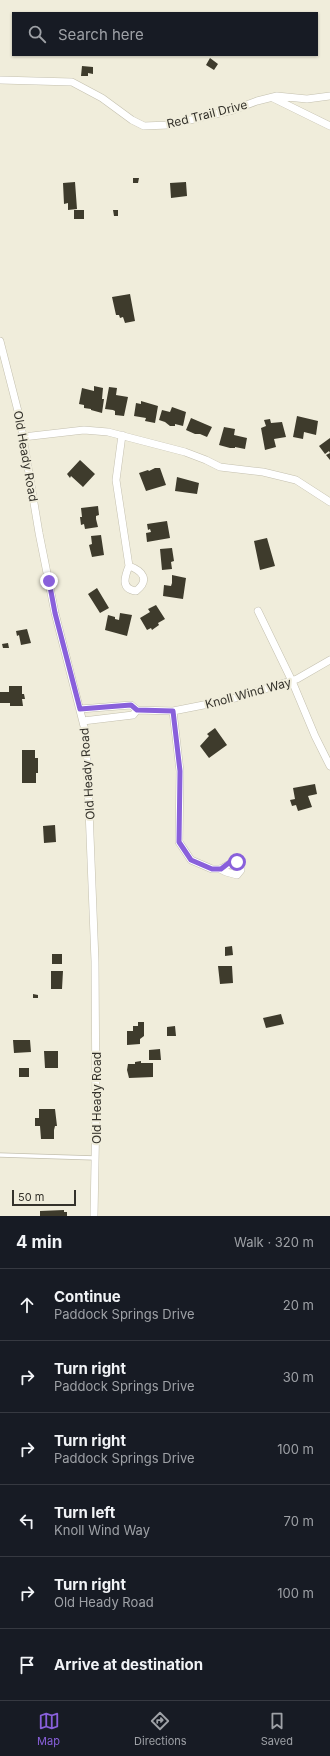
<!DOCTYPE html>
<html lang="en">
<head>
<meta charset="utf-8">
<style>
	:root { --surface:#171b24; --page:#20242c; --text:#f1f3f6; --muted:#9ea1a6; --line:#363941; --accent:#8960db }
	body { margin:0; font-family:Inter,sans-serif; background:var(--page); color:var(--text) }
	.scale { position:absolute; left:12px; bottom:10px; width:64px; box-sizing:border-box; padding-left:4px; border:2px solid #34322b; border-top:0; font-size:11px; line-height:14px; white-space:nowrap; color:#34322b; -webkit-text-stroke:3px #f0eddb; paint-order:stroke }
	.stop { position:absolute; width:12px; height:12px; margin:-9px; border:3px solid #8960db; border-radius:50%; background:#fff }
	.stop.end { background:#8960db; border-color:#fff; box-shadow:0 1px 4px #0008 }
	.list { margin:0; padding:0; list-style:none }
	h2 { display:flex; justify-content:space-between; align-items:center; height:52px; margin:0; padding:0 16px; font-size:17px }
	h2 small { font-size:13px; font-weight:400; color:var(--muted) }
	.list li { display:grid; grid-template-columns:26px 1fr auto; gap:12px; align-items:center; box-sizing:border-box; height:72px; padding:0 16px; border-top:1px solid var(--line) }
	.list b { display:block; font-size:15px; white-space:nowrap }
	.list p { margin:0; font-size:13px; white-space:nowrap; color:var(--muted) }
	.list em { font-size:13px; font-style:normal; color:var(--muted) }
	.icon { flex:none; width:22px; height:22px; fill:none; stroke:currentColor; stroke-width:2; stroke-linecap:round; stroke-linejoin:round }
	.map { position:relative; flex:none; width:330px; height:1216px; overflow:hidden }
	.search { position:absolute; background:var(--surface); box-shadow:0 1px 3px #0004; left:12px; right:12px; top:12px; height:44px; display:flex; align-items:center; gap:10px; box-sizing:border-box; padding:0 14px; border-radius:0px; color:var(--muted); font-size:15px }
	.sheet { height:484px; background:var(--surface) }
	nav { display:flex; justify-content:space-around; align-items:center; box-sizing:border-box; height:56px; border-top:1px solid var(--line); background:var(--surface); font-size:11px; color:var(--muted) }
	nav a { display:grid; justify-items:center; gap:2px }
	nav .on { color:var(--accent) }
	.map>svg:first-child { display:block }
</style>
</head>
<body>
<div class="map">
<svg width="330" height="1216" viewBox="0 0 330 1216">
	<rect width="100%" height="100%" fill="#f0eddb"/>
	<path fill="#3e3b2c" d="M210 58 218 64 214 70 206 65Z
		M82 66 93 67V74L88 73V76H81Z
		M133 178H139L138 183H133Z
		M75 182 77 209 68 210V203L64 204 63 183Z
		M186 182 187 196 171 198 170 183Z
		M74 210H84V219H74Z
		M113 210H118V216H114Z
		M130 294 135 321 125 323 123 317 120 318 119 315H116L112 297Z
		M94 386 103 388 102 399H104L102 413 91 410V409L84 408V405L79 404 82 388 94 391Z
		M109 387 117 388 116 395 128 397 124 416 115 415V411L113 410 105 409Z
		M141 401 158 406 155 423 145 421 146 418 134 416 136 403 141 404Z
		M172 407 186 412 183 426 175 424V426H170L165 422 159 420 162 410 170 412Z
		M297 416 318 421 316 435 304 432 303 439 293 437Z
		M191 418 212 427 207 437 200 434H195L186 430Z
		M270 419 271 423 282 422 286 437 274 439 276 447 265 450 261 428 266 426 264 420Z
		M224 427 235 429 234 435 247 438 245 449 235 447V448H230L219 445Z
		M330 438V460L326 455 330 453 329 451 325 454 319 446Z
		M80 460 95 474 83 487 71 476 70 478 67 474Z
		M155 468H160L166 485 146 491 139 473 148 470 149 471Z
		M177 477 199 483 197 494 175 491Z
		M98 506 99 515 96 516V519L98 527 85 529 84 524 81 525 80 517H82L81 508Z
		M167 521 170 538 147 542 146 533 151 532 150 529 148 530 147 524Z
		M101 535 104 555 92 557 89 545 92 544 91 536Z
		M267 538 275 566 260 570 254 541Z
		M172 548 174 561 171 562 172 569 162 570 160 549Z
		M172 575 186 578 183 599 163 596 164 585 171 586 172 583Z
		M97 588 109 608 100 613 88 594Z
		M156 605 165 619 158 623 159 625 152 630 151 628 147 630 140 618 150 612 148 609Z
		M120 613 132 615 127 636 105 630 108 615 115 617V619L119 620Z
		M27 629 31 643 21 645 19 635 17 636 16 631Z
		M8 643 9 648H3L2 644Z
		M9 686H22V694H24L25 699H22L23 706H10V703H0V692H9Z
		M215 728 227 745 209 758 200 746 209 736 207 734Z
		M22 750H35V758H38V773H36V783H22Z
		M315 784 317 794 308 796 312 807 298 811 296 805 292 806 290 800 295 799 293 788Z
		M55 825 56 842 44 843 43 826Z
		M232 946 233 955 225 956V947Z
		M52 954H62V964H52Z
		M218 966H232L233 983 220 984Z
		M51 971H63L62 989H51Z
		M33 994 38 995V998H33Z
		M281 1014 284 1024 266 1028 263 1018Z
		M138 1022H144V1036L140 1039V1044L127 1045V1031H133V1026H138Z
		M175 1026 176 1036H167V1027Z
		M13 1040H30L31 1052 14 1053Z
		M160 1049 161 1060H149V1050Z
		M44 1051H58V1068H45Z
		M141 1061V1063H153V1077L129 1078 127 1070 128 1064H135V1062Z
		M19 1068H29V1077H19Z
		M39 1109H55L57 1126H55L54 1130V1139H41L40 1126H35V1118H39Z
		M64 1210V1212H67V1216H40V1211Z"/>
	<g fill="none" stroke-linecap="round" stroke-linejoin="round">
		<g stroke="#c4c0af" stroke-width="5">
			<path id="service" d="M0 1155 95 1158"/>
		</g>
		<g stroke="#c4c0af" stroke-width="8">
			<path id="minor" d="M0 80 72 82 102 98 132 120 144 126 168 125 233 110 257 101 277 96 307 99 330 96
				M273 98 330 126
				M0 341 20 419 39 533 55 613 86 734 95 961 96 1110 94 1216
				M122 435 116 480 129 566C125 576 120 589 136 591 150 580 143 571 129 566
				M23 437 84 430 108 432 185 452 206 460 220 467 263 472 296 480 330 502
				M258 611 292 681 315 736 330 766
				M80 709 131 705 137 710 173 711 229 700 297 679 330 660
				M173 711 180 771 179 842 191 860 212 869H221L233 862 239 863 241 866V870L237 875 226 872 220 869
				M83 721 133 715 137 710"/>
		</g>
		<use href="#service" stroke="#fff" stroke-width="3.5"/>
		<use href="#minor" stroke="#fff" stroke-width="7"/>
	</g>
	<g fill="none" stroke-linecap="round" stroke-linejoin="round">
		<path stroke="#8960db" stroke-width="5" d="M49 581 55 613 80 709 131 705 137 710 173 711 180 771 179 842 191 860 212 869H221L230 862H237"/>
	</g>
	<g text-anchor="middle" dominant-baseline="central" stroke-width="4" stroke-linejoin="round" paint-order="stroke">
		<g font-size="12" fill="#34322b" stroke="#f0eddb">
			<text transform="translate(207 114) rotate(-14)">Red Trail Drive</text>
			<text transform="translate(26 456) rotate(80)">Old Heady Road</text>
			<text transform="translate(248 693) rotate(-15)">Knoll Wind Way</text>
			<text transform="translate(87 774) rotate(-94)">Old Heady Road</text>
			<text transform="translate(96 1098) rotate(-90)">Old Heady Road</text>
		</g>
	</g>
</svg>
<div class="scale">50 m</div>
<div class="stop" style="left:237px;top:862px"></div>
<div class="stop end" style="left:49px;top:581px"></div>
<div class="search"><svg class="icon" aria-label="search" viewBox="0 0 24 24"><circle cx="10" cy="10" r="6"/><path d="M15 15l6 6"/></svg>Search here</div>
</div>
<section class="sheet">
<h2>4 min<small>Walk · 320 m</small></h2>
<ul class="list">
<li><svg class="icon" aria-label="ahead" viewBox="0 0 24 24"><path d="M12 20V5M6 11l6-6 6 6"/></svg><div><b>Continue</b><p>Paddock Springs Drive</p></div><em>20 m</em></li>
<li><svg class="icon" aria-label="right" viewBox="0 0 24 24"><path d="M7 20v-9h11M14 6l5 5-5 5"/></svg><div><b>Turn right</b><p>Paddock Springs Drive</p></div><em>30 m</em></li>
<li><svg class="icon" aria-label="right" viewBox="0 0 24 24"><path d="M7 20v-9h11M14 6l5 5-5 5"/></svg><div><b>Turn right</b><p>Paddock Springs Drive</p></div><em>100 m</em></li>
<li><svg class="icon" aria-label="left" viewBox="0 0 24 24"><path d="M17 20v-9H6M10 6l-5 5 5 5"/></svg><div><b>Turn left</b><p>Knoll Wind Way</p></div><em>70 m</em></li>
<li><svg class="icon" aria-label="right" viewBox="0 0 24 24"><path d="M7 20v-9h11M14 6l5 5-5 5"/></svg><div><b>Turn right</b><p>Old Heady Road</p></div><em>100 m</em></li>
<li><svg class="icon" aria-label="arrive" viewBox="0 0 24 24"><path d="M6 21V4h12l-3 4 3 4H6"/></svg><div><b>Arrive at destination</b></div></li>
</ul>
</section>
<nav>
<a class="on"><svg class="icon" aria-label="map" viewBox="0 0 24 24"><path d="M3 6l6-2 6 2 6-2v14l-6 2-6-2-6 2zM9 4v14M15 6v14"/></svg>Map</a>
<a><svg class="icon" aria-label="directions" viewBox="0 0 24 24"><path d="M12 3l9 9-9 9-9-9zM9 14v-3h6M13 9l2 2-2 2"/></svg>Directions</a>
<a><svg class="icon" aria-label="saved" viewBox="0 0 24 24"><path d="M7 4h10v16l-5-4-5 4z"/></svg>Saved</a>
</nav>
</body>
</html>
